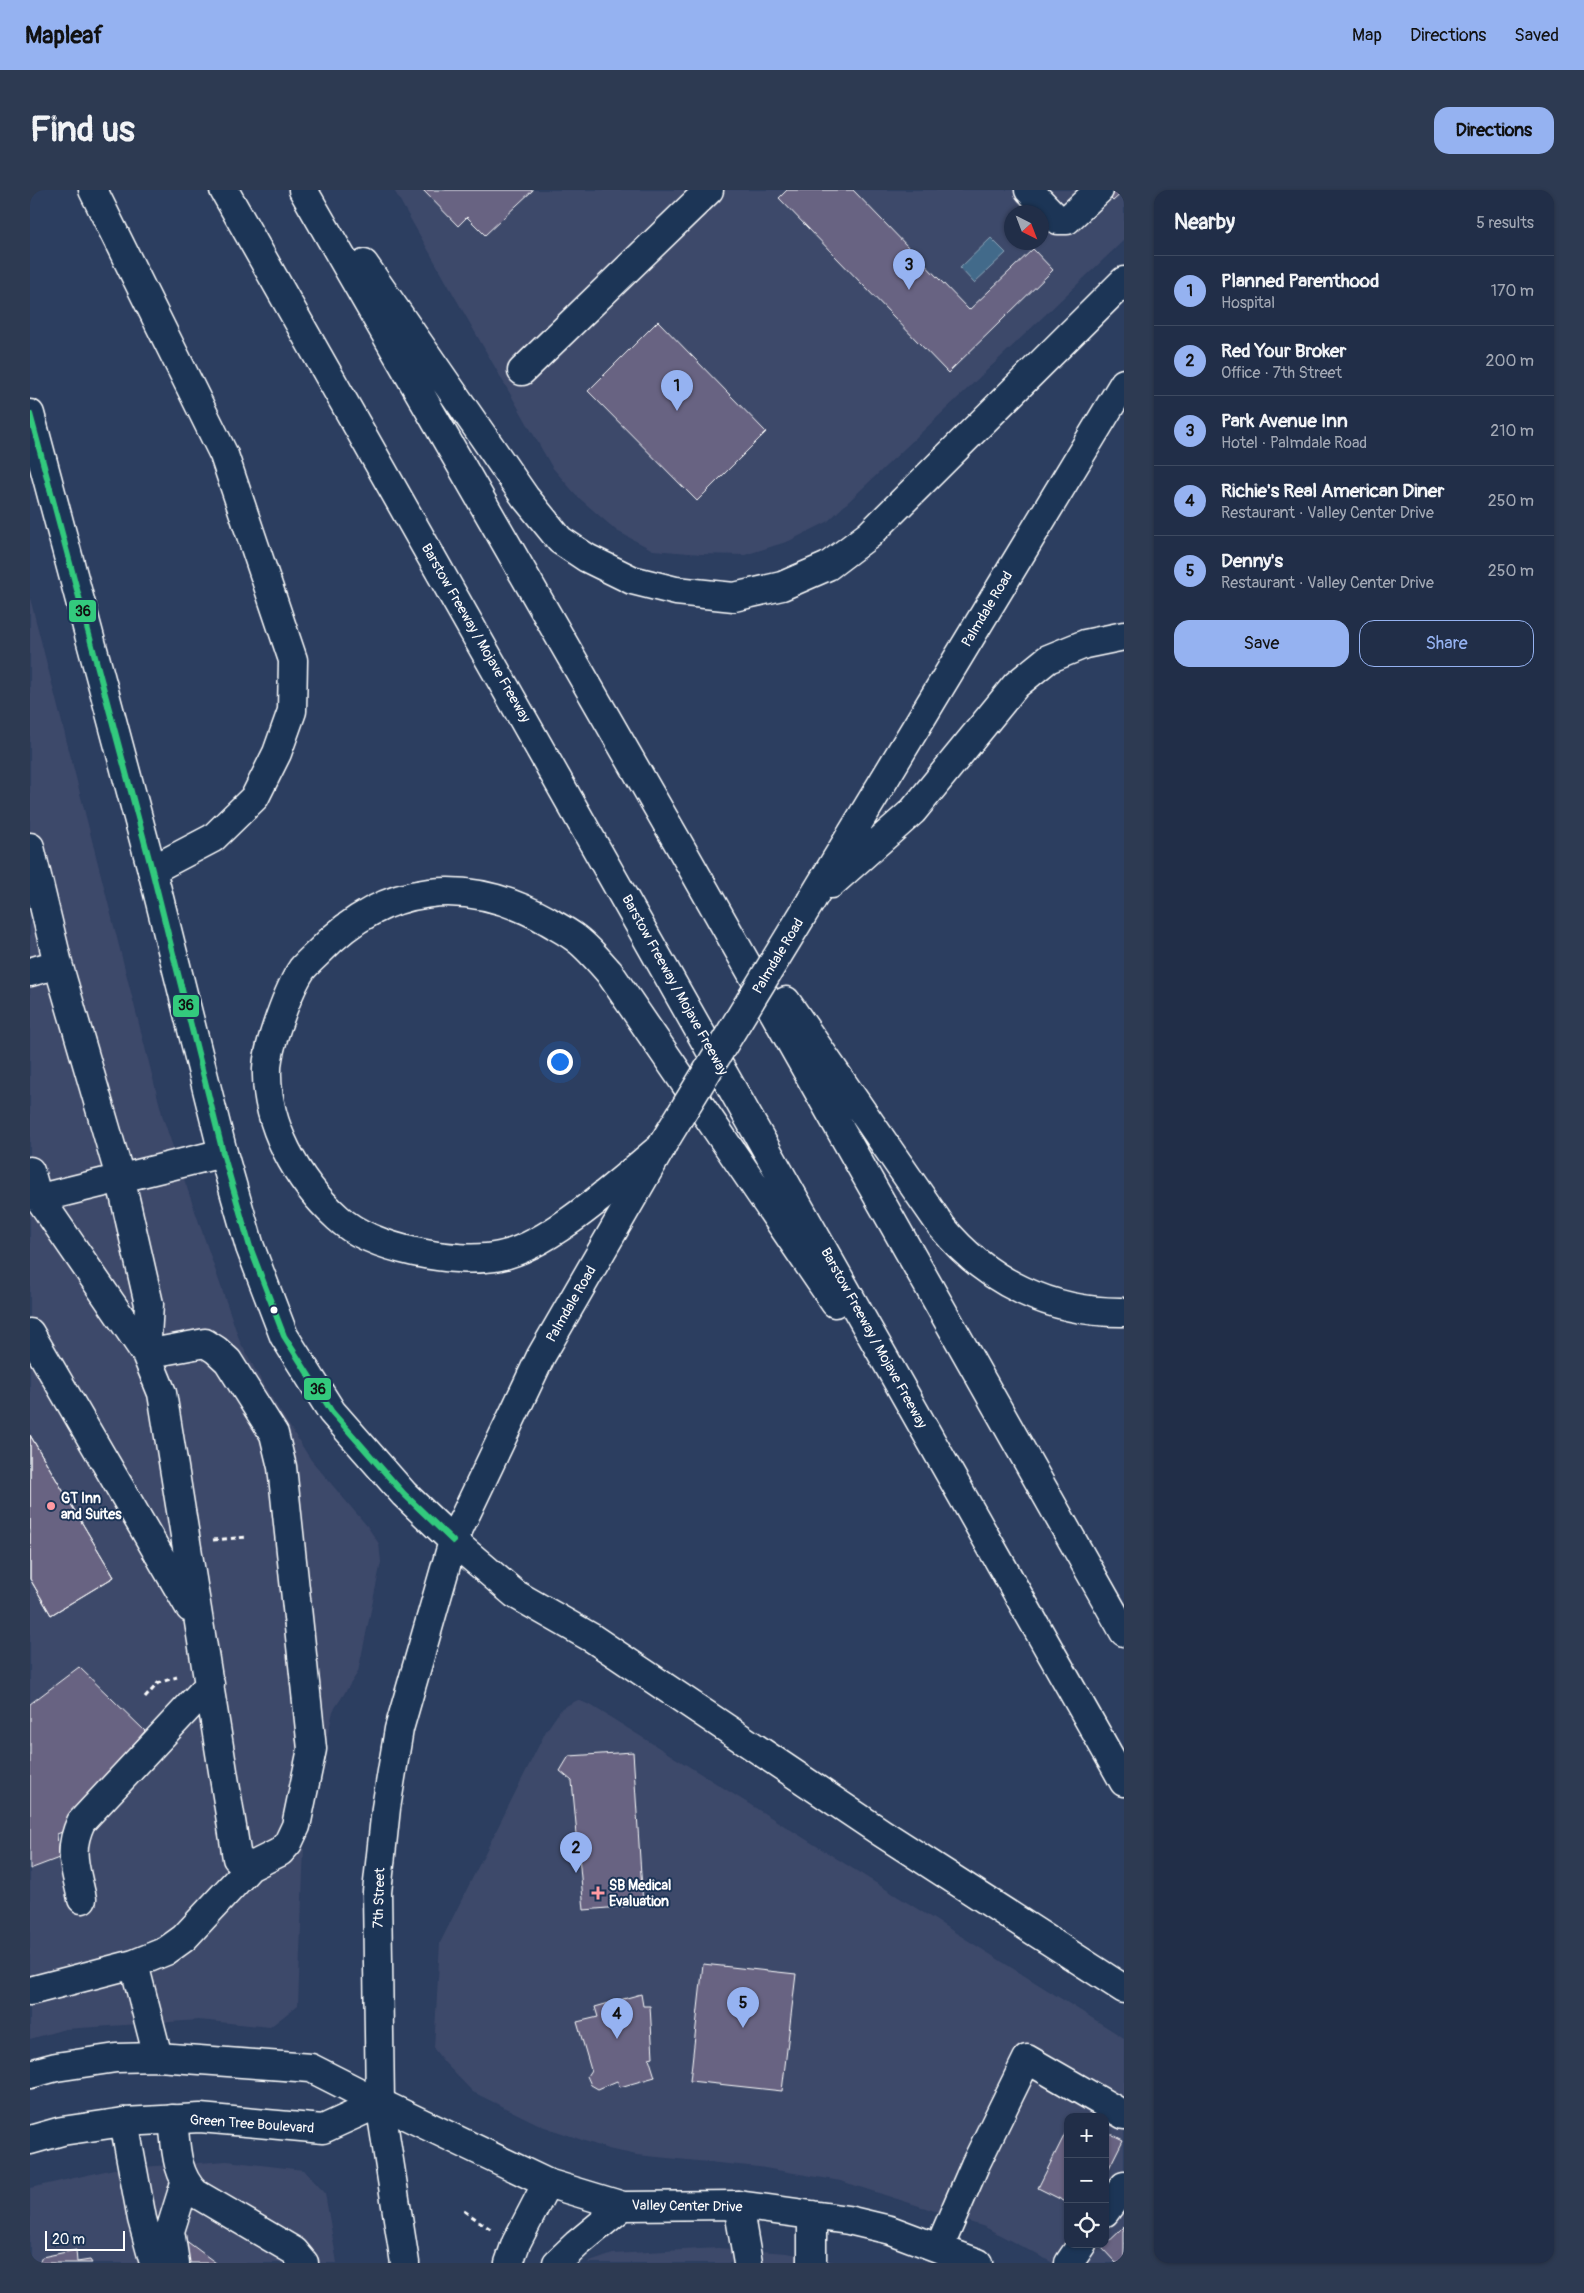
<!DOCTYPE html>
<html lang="en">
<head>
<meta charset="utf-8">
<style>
	:root { --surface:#212e48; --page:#2d3a52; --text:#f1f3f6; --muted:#a2a8b4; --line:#3e4a60; --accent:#95b2f1 }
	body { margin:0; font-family:Pangolin,sans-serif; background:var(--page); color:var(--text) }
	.controls { position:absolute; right:15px; bottom:15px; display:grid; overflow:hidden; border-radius:10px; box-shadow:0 1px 4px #0004 }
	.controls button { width:45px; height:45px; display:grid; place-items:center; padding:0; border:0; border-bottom:1px solid var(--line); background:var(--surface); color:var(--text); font:25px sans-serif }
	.compass { position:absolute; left:974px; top:15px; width:45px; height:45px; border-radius:50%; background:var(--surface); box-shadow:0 1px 4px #0004; rotate:138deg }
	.scale { position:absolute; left:15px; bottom:12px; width:80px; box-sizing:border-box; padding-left:5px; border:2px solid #fff; border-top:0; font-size:14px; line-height:18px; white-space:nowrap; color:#fff; -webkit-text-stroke:4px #1d3557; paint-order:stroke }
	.you { position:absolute; left:529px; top:871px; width:18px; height:18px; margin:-12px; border:4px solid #fff; border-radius:50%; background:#1a73e8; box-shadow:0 0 0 8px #1a73e833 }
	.badge { display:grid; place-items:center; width:32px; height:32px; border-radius:50%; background:var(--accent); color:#111; font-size:16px; font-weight:700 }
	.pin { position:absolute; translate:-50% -41px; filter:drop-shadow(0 1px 2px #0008) }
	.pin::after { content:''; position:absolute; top:26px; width:18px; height:15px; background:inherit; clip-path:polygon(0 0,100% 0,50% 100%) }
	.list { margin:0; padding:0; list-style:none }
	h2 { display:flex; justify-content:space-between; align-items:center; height:65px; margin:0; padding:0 20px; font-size:21px }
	h2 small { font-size:16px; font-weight:400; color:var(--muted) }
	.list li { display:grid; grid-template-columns:32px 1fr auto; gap:15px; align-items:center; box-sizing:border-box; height:70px; padding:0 20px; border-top:1px solid var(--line) }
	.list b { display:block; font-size:19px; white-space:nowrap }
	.list p { margin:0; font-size:16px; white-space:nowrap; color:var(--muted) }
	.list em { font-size:16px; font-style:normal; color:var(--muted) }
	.actions { display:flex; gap:10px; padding:15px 20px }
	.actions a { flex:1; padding:11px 0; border:1px solid var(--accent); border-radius:15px; text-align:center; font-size:18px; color:var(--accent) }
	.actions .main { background:var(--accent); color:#111 }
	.icon { flex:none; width:28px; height:28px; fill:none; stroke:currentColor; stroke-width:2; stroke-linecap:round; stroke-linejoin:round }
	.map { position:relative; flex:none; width:1094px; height:2073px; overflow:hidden; border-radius:15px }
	header { display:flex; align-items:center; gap:30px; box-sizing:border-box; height:70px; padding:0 25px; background:var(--accent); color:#111 }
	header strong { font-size:24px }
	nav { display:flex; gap:28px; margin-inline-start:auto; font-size:18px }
	.intro { display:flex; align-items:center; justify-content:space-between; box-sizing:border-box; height:120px; padding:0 30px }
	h1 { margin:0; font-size:35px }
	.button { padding:12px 22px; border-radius:15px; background:var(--accent); color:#111; font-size:18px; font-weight:700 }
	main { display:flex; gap:30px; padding:0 30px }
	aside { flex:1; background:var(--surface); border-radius:15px; box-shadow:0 1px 4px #0004 }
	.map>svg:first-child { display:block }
</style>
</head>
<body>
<header>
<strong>Mapleaf</strong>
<nav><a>Map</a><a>Directions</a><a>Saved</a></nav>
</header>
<div class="intro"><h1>Find us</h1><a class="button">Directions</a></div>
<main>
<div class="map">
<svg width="1094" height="2073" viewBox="0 0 1094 2073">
	<rect width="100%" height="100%" fill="#2c3e60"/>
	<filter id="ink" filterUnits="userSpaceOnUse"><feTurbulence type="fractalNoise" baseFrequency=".02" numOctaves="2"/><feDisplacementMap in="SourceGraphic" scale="10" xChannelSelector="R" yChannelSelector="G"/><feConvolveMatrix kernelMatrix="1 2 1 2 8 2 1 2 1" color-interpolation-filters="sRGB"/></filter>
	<g filter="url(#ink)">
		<path fill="#3e496a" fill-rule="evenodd" d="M364 0H1094V50L797 332 759 351 715 365 671 364 623 360 587 341 548 307 522 277ZM982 22H1012V52H982Z
			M0 408 133 928 210 1152 236 1199 281 1270 337 1336 349 1354 351 1372 328 1482 303 1521 274 1655 268 1815 240 1837 169 1830 35 1839 0 1849Z
			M548 1510 562 1516 1094 1848V2073H1023L955 2037 811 1991 729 1977 607 1965 578 1959 512 1936 443 1902 415 1873 404 1859 410 1753 516 1541 532 1518ZM1038 1927H1075V2054H1038Z
			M197 1971 273 1980 295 2003 307 2073H0V1998L84 1979Z
			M688 2058 757 2063 811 2073H557L583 2064Z"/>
		<path fill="#426b8a" stroke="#8ea6b9" d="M961 48 976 63 944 93 930 78Z"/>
		<path fill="#676382" stroke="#fff" d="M393 0H503L455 45 437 27 428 36Z
			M757 0H823L939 120 1003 59 1023 80 918 183 749 8Z
			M1072 0H1094V1L1083 11Z
			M628 131 736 242 667 311 558 201Z
			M0 1245 84 1387 21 1425 0 1389Z
			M0 1245 84 1387 21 1425 0 1389Z
			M49 1477 115 1541 45 1621 32 1642 27 1644 29 1668 0 1679V1514Z
			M603 1562 613 1715 554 1720 542 1591 530 1581 539 1566Z
			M673 1774 766 1784 752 1901 660 1891Z
			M611 1804 613 1816H620L623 1867 619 1868 625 1887 590 1897 587 1891 568 1899 561 1895 557 1886 561 1880 547 1832 568 1827 565 1817Z
			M1038 1938V2013L1008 1998Z
			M1075 1941 1093 1950 1075 1986Z
			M1094 2037V2073H1086L1072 2058Z
			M151 2047 186 2073H155Z
			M46 2060 47 2072 60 2070 62 2073H9L12 2067Z"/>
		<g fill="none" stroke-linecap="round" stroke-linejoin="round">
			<g stroke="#fff" stroke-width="31">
				<path id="minor" d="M999 0 1028 30H1037L1069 0
					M492 181 679 0
					M0 657 28 774 90 987 119 1114 116 1164 175 1153 186 1160 198 1171 244 1244 252 1277 282 1559 266 1636 258 1653 250 1662 220 1677 154 1748 136 1761 104 1774
					M0 782 28 774
					M0 981 7 1005 116 1164 132 1203 207 1668 220 1677
					M0 1005 18 1006 193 963
					M0 1143 160 1418
					M52 1709C46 1679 37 1662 51 1632L180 1494
					M0 1801 104 1774 128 1867
					M350 1913 517 1993 593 2016 708 2015 818 2030 860 2040 948 2073
					M143 1929C146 1956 145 1983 165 2003L264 2061 274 2073
					M94 1932 112 2029 124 2073
					M708 2015 718 2073
					M1075 2022 1094 1996
					M782 2025V2073
					M909 2058 945 1975 997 1869 1094 1925
					M145 2073 140 2041 155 1993
					M479 2073 486 2053 517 1993
					M527 2073 547 2054 593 2016
					M1039 2073 1052 2054"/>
			</g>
			<g stroke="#fff" stroke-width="31">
				<path id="major" d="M0 224 122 680 193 963 220 1057 254 1146 302 1222 374 1304 423 1351
					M0 1884 26 1877 86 1868 128 1867 281 1878 350 1913
					M0 1950 32 1941 94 1932 170 1928 293 1939 350 1913
					M375 2073 350 1913 347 1702 356 1618 369 1539 423 1351 511 1166 631 958"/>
			</g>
			<g stroke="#fff" stroke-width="31">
				<path id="highway" d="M63 0 194 265 263 470 262 521 247 563 225 607 183 648 122 680
					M194 0 1094 1592
					M273 0 655 665 1094 1442
					M334 74 495 307 530 350 557 368 602 390 646 401 704 407 752 396 798 376 839 345 1094 91
					M801 694 883 621 986 495 1018 469 1055 454 1094 446
					M781 711 1094 193
					M756 811 912 1037C957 1092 1021 1123 1094 1122
					M631 957C591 990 520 1056 470 1066 426 1075 341 1059 308 1028 267 991 235 934 237 878 238 855 259 798 272 779 277 773 284 767 290 761 355 693 437 685 518 731 526 736 536 741 544 747 557 756 568 770 579 782L805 1113
					M423 1351 485 1404 562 1448 852 1643 1094 1799"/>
			</g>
			<path stroke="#fff" stroke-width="3" stroke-dasharray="5 4" stroke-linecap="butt" d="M183 1350 217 1347
				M115 1508 128 1493 147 1487
				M434 2021 462 2040"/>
			<use href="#minor" stroke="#1d3557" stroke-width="28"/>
			<use href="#major" stroke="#1d3557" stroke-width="28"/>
			<use href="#highway" stroke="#1d3557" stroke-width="28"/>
			<g stroke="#fff" stroke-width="31" stroke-linecap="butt">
				<path id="highway-bridge" d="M631 957 781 711"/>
			</g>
			<use href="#highway-bridge" stroke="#1d3557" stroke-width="28"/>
			<g stroke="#1d3557" stroke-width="10">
				<path id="bus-1" d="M0 224 122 680 193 963 220 1057 254 1146 302 1222 374 1304 423 1351"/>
			</g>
			<use href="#bus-1" stroke="#33ca7d" stroke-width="6"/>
		</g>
	</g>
	<circle fill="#fff" stroke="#1d3557" stroke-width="2" cx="244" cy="1120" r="4.5"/>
	<g fill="#ff9aa2" stroke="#1d3557" stroke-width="2">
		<circle cx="21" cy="1316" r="5"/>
		<path d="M565.5 1695.5h5v5h5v5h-5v5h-5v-5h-5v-5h5z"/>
	</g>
	<g text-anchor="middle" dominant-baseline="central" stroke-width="4" stroke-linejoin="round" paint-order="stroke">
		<g font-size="14" fill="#fff" stroke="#1d3557">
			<text transform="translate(957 419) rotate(-59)">Palmdale Road</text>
			<text transform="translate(446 443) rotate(60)">Barstow Freeway / Mojave Freeway</text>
			<text transform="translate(748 766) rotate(-59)">Palmdale Road</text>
			<text transform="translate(645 795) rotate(61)">Barstow Freeway / Mojave Freeway</text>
			<text transform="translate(541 1114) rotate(-60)">Palmdale Road</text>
			<text transform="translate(844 1148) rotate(61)">Barstow Freeway / Mojave Freeway</text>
			<text transform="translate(349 1708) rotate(-88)">7th Street</text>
			<text transform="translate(222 1934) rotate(4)">Green Tree Boulevard</text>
			<text transform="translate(657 2016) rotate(1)">Valley Center Drive</text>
		</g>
		<g font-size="14" font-weight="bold" fill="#fff" stroke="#1d3557" text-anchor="start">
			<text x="31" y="1308">GT Inn<tspan x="31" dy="16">and Suites</tspan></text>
			<text x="579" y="1695">SB Medical<tspan x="579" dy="16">Evaluation</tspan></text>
		</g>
	</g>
	<g stroke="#1d3557" stroke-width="2">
		<rect x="38" y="409" width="29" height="24" rx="5" fill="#33ca7d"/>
		<rect x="142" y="804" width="28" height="24" rx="5" fill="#33ca7d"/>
		<rect x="273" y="1187" width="29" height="24" rx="5" fill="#33ca7d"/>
	</g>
	<g font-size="14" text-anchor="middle" font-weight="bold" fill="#111">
		<text x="53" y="426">36</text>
		<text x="156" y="820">36</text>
		<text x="288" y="1204">36</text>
	</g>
</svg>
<div class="controls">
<button>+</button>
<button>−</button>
<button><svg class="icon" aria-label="locate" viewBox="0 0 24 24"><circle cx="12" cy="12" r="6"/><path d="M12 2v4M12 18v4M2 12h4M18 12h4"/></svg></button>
</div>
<svg class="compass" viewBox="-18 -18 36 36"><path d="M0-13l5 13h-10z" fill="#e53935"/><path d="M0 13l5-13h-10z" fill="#a2a8b4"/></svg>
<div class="scale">20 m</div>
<div class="you"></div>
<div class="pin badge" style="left:647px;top:221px">1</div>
<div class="pin badge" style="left:546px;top:1683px">2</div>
<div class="pin badge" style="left:879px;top:100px">3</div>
<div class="pin badge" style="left:587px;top:1849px">4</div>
<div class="pin badge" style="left:713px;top:1838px">5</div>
</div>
<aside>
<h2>Nearby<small>5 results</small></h2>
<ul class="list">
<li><span class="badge">1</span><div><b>Planned Parenthood</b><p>Hospital</p></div><em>170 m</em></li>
<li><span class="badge">2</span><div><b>Red Your Broker</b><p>Office · 7th Street</p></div><em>200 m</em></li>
<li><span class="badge">3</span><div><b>Park Avenue Inn</b><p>Hotel · Palmdale Road</p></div><em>210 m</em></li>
<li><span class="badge">4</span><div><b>Richie's Real American Diner</b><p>Restaurant · Valley Center Drive</p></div><em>250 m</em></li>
<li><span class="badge">5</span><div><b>Denny's</b><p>Restaurant · Valley Center Drive</p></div><em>250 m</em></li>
</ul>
<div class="actions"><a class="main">Save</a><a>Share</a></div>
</aside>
</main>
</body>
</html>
